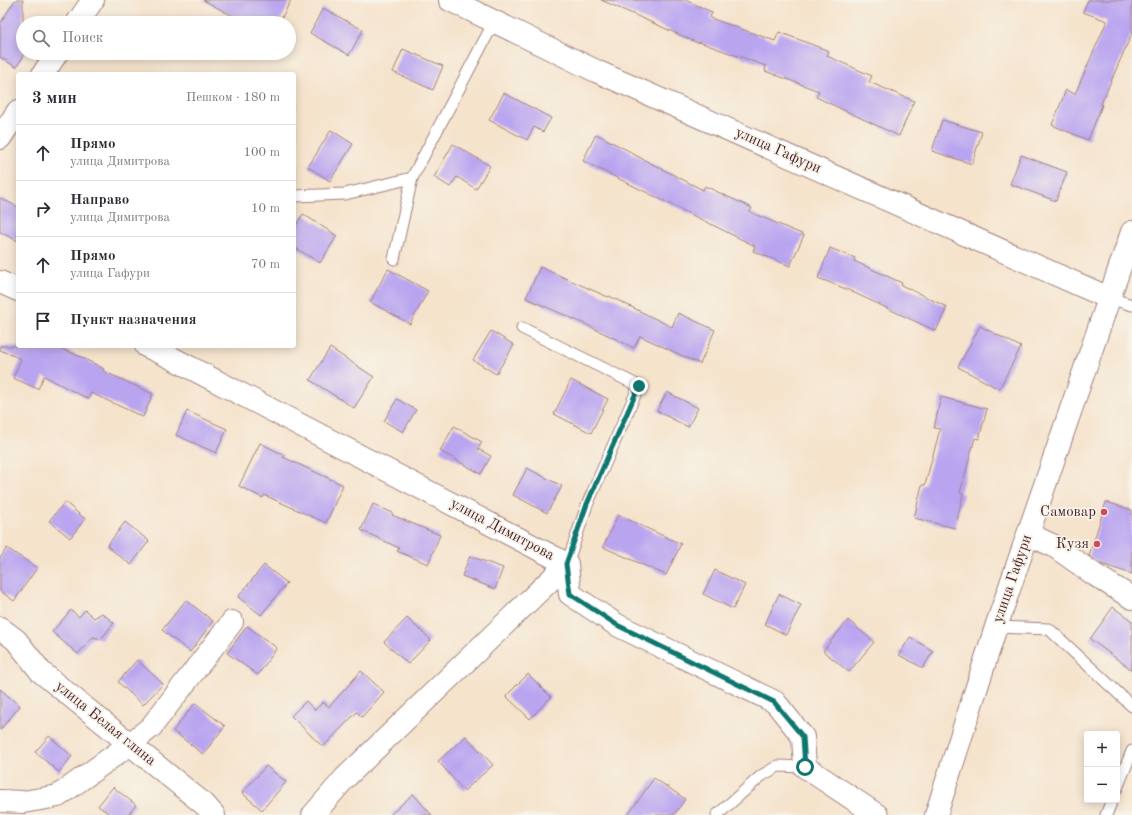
<!DOCTYPE html>
<html lang="ru">
<head>
<meta charset="utf-8">
<style>
	:root { --surface:#fff; --page:#f2f2f3; --text:#2b2b33; --muted:#7c7c81; --line:#e1e1e2 }
	body { margin:0; font-family:"Old Standard TT",serif; background:var(--page); color:var(--text) }
	.controls { position:absolute; right:12px; bottom:12px; display:grid; overflow:hidden; border-radius:4px; box-shadow:0 2px 10px #0003 }
	.controls button { width:36px; height:36px; display:grid; place-items:center; padding:0; border:0; border-bottom:1px solid var(--line); background:var(--surface); color:var(--text); font:20px sans-serif }
	.stop { position:absolute; width:12px; height:12px; margin:-9px; border:3px solid #0f766e; border-radius:50%; background:#fff }
	.stop.end { background:#0f766e; border-color:#fff; box-shadow:0 1px 4px #0008 }
	.list { margin:0; padding:0; list-style:none }
	h2 { display:flex; justify-content:space-between; align-items:center; height:52px; margin:0; padding:0 16px; font-size:17px }
	h2 small { font-size:13px; font-weight:400; color:var(--muted) }
	.list li { display:grid; grid-template-columns:26px 1fr auto; gap:12px; align-items:center; box-sizing:border-box; height:56px; padding:0 16px; border-top:1px solid var(--line) }
	.list b { display:block; font-size:15px; white-space:nowrap }
	.list p { margin:0; font-size:13px; white-space:nowrap; color:var(--muted) }
	.list em { font-size:13px; font-style:normal; color:var(--muted) }
	.icon { flex:none; width:22px; height:22px; fill:none; stroke:currentColor; stroke-width:2; stroke-linecap:round; stroke-linejoin:round }
	.map { position:relative; flex:none; width:1132px; height:815px; overflow:hidden }
	.search { position:absolute; background:var(--surface); box-shadow:0 2px 10px #0003; left:16px; top:16px; width:280px; height:44px; display:flex; align-items:center; gap:10px; box-sizing:border-box; padding:0 14px; border-radius:22px; color:var(--muted); font-size:15px }
	.panel { position:absolute; background:var(--surface); box-shadow:0 2px 10px #0003; left:16px; top:72px; width:280px; height:276px; border-radius:4px }
	.map>svg:first-child { display:block }
</style>
</head>
<body>
<div class="map">
<svg width="1132" height="815" viewBox="0 0 1132 815">
	<rect width="100%" height="100%" fill="#f7f3e8"/>
	<filter id="ink" filterUnits="userSpaceOnUse"><feTurbulence type="fractalNoise" baseFrequency=".025" numOctaves="2"/><feDisplacementMap in="SourceGraphic" scale="8" xChannelSelector="R" yChannelSelector="G"/><feConvolveMatrix kernelMatrix="1 2 1 2 8 2 1 2 1" color-interpolation-filters="sRGB"/></filter>
	<filter id="wash" filterUnits="userSpaceOnUse"><feTurbulence type="fractalNoise" baseFrequency=".012" numOctaves="4" result="noise"/><feDisplacementMap in="SourceGraphic" scale="16" xChannelSelector="R" yChannelSelector="G"/><feGaussianBlur stdDeviation="0.9" result="paint"/><feColorMatrix in="noise" values="0 0 0 0 0 0 0 0 0 0 0 0 0 0 0 0 0 1.4 0 .05"/><feComposite in="paint" operator="in"/></filter>
	<g filter="url(#wash)">
		<rect width="100%" height="100%" fill="#f5e3cc"/>
		<g id="blocks">
			<path fill="#b9a4f0" d="M15 0H23V57L16 67 0 57V24Z
				M203 0H291L279 23H246Z
				M601 0H685L712 12 710 18 775 41 779 32 829 51 827 56 872 76 869 82 914 101 899 136 816 97 819 91 765 71 766 66 699 42 698 43Z
				M1088 0H1132V33L1101 104 1102 105 1088 140 1052 125 1066 90 1075 94 1107 21 1083 12Z
				M323 8 363 30 349 55 310 33Z
				M403 49 443 66 433 90 393 72Z
				M504 93 551 118 543 132 534 127 527 140 489 120Z
				M942 120 982 132 972 164 932 151Z
				M331 130 353 144 330 181 308 167Z
				M596 134 631 152V153L703 190 705 186 752 208 750 212 804 235 790 266 753 251 755 246 583 161Z
				M453 144 490 166 476 189 457 177 450 187 434 177Z
				M1021 155 1067 172 1056 201 1010 184Z
				M0 198 18 207V241L0 232Z
				M303 214 337 236 320 263 294 247V229Z
				M830 248 855 258 854 261 902 283 901 285 947 307 936 331 846 289 818 278Z
				M540 267 608 297 609 296 672 327 678 313 715 330 700 364 640 336 634 348 587 325 526 298Z
				M388 269 428 291 410 324 370 302Z
				M980 326 1021 347 999 389 958 367Z
				M491 331 514 345 496 374 473 360Z
				M0 346H55L81 357 104 369 103 371 153 394 143 417 91 393 88 399 44 376 38 389 13 378 21 359 0 350Z
				M330 348 374 377 354 408 310 380Z
				M571 380 608 399 591 433 554 414Z
				M667 392 698 408 688 427 657 411Z
				M941 397 987 409 979 439 975 438 960 493 963 494 955 528 914 518 922 485H925L940 429 934 428Z
				M397 399 416 410 403 432 384 421Z
				M187 411 227 429 216 453 176 435Z
				M454 426 482 442 478 449 491 456 481 474 440 451Z
				M260 443 284 455 283 457 343 485 326 523 264 495 263 498 239 486Z
				M527 468 562 486 547 513 513 495Z
				M65 502 85 519 70 538 49 521Z
				M1106 502 1132 510V574L1101 564 1089 556Z
				M373 504 393 513 392 515 440 535 428 564 397 551 399 548 361 530Z
				M618 515 681 544 666 575 603 547Z
				M125 522 149 541 131 565 107 546Z
				M7 548 37 568 14 601 0 591V558Z
				M470 556 503 568 495 589 462 576Z
				M264 565 287 583 261 615 238 597Z
				M715 570 745 585 733 609 703 594Z
				M779 594 801 605 786 635 765 624Z
				M186 600 213 621 190 652 162 630Z
				M1113 607 1132 621V670L1090 639Z
				M71 610 79 617 85 610 94 618 102 613 114 623 101 639 93 637 78 654 52 632Z
				M407 618 431 640 408 664 384 642Z
				M848 620 874 642 849 672 823 651Z
				M247 626 277 648 258 675 227 653Z
				M910 637 933 651 923 668 899 655Z
				M137 660 163 684 143 705 118 682Z
				M361 671 384 692 362 717 357 712 323 747 291 716 306 701 315 710 323 702 329 707Z
				M528 674 551 697 530 719 506 696Z
				M0 689 20 706 0 730Z
				M195 703 225 726 203 754 173 731Z
				M49 736 72 756 59 772 35 752Z
				M466 736 493 765 464 791 438 761Z
				M266 766 286 782 262 810 242 793Z
				M654 778 685 799 674 815H628Z
				M113 787 136 805 128 815H111L98 806Z
				M413 794 432 815H390Z"/>
		</g>
	</g>
	<g filter="url(#ink)">
		<use href="#blocks" fill-opacity="0" stroke="#a0817c" stroke-width="1"/>
		<g fill="none" stroke-linecap="round" stroke-linejoin="round">
			<g stroke="#a0817c" stroke-width="13">
				<path id="lane" d="M294 196 345 194 412 178 494 22
					M394 259 412 178
					M1109 298 1132 305
					M522 328 639 386 587 505 567 564
					M996 627 1049 629 1132 706
					M1117 788 1132 751
					M717 815 761 776 778 766 805 767
					M1106 815 1112 800"/>
			</g>
			<g stroke="#a0817c" stroke-width="24">
				<path id="street" d="M450 0 596 71 1109 298
					M77 23 93 0
					M43 74 57 53
					M0 138 18 111
					M0 282 18 290
					M146 346 168 356 567 564 570 594 617 625 775 702 803 737 805 767 877 815
					M1028 534 1054 546 1095 575 1132 598
					M0 628 16 640 41 672 205 805 214 815
					M0 801 23 802 58 796 130 744 151 727 232 622
					M313 815 345 778 567 564
					M936 815 996 627 1132 232"/>
			</g>
			<use href="#lane" stroke="#fff" stroke-width="11"/>
			<use href="#street" stroke="#fff" stroke-width="22"/>
		</g>
	</g>
	<g fill="none" stroke-linecap="round" stroke-linejoin="round" filter="url(#ink)">
		<path stroke="#0f766e" stroke-width="5" d="M639 386 587 504 566 564 570 594 617 625 774 702 803 737 805 767"/>
	</g>
	<g fill="#d1495b" stroke="#f7f3e8" stroke-width="1.5">
		<circle cx="1104" cy="512" r="4"/>
		<circle cx="1097" cy="544" r="4"/>
	</g>
	<g text-anchor="middle" dominant-baseline="central" stroke-width="3.5" stroke-linejoin="round" paint-order="stroke">
		<g font-size="15" fill="#4a1f2b" stroke="#f7f3e8">
			<text transform="translate(778 151) rotate(24)">улица Гафури</text>
			<text transform="translate(502 530) rotate(28)">улица Димитрова</text>
			<text transform="translate(1013 579) rotate(-71)">улица Гафури</text>
			<text transform="translate(105 724) rotate(39)">улица Белая глина</text>
		</g>
		<g font-size="15" fill="#4a1f2b" stroke="#f7f3e8" text-anchor="end">
			<text x="1096" y="512">Самовар</text>
			<text x="1089" y="544">Кузя</text>
		</g>
	</g>
</svg>
<div class="controls">
<button>+</button>
<button>−</button>
</div>
<div class="stop" style="left:805px;top:767px"></div>
<div class="stop end" style="left:639px;top:386px"></div>
<div class="search"><svg class="icon" aria-label="search" viewBox="0 0 24 24"><circle cx="10" cy="10" r="6"/><path d="M15 15l6 6"/></svg>Поиск</div>
<section class="panel">
<h2>3 мин<small>Пешком · 180 m</small></h2>
<ul class="list">
<li><svg class="icon" aria-label="ahead" viewBox="0 0 24 24"><path d="M12 20V5M6 11l6-6 6 6"/></svg><div><b>Прямо</b><p>улица Димитрова</p></div><em>100 m</em></li>
<li><svg class="icon" aria-label="right" viewBox="0 0 24 24"><path d="M7 20v-9h11M14 6l5 5-5 5"/></svg><div><b>Направо</b><p>улица Димитрова</p></div><em>10 m</em></li>
<li><svg class="icon" aria-label="ahead" viewBox="0 0 24 24"><path d="M12 20V5M6 11l6-6 6 6"/></svg><div><b>Прямо</b><p>улица Гафури</p></div><em>70 m</em></li>
<li><svg class="icon" aria-label="arrive" viewBox="0 0 24 24"><path d="M6 21V4h12l-3 4 3 4H6"/></svg><div><b>Пункт назначения</b></div></li>
</ul>
</section>
</div>
</body>
</html>
